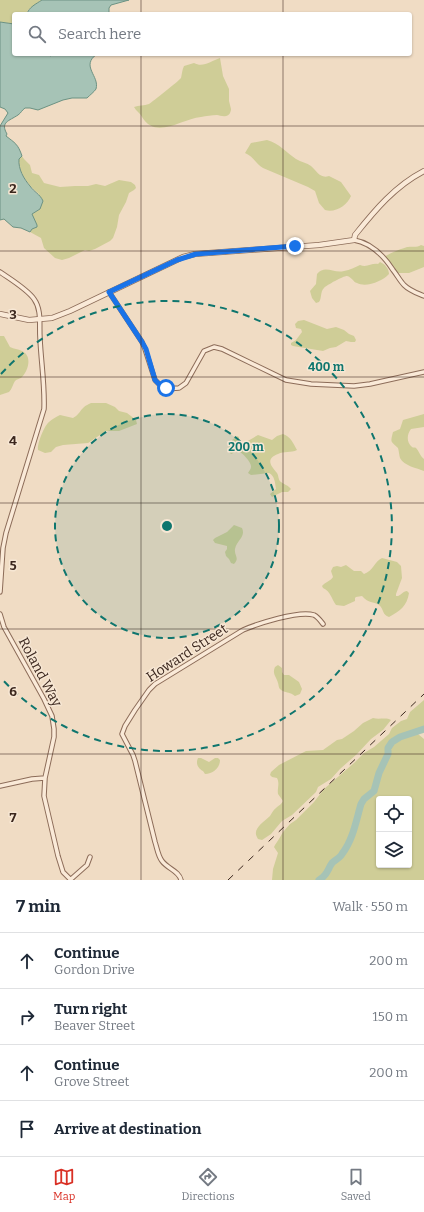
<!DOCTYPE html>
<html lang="en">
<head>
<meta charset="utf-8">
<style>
	:root { --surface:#fff; --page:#f2f2f3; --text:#1f2937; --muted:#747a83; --line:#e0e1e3; --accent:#d93025 }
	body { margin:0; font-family:Bitter,serif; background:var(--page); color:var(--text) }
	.controls { position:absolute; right:12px; bottom:12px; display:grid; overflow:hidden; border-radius:4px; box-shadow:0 1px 3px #0004 }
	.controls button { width:36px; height:36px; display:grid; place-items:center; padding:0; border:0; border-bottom:1px solid var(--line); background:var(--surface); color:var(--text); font:20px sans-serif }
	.stop { position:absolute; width:12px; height:12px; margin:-9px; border:3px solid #1a73e8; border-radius:50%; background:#fff }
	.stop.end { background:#1a73e8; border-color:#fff; box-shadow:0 1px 4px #0008 }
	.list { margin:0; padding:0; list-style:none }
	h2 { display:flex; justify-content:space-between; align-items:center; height:52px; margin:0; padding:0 16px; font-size:17px }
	h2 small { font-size:13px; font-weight:400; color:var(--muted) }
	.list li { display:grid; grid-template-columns:26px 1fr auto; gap:12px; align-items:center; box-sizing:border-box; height:56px; padding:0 16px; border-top:1px solid var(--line) }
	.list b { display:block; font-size:15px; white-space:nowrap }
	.list p { margin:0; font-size:13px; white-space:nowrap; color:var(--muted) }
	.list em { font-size:13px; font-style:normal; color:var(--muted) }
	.icon { flex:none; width:22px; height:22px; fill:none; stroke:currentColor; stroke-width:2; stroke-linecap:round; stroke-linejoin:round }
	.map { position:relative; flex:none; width:424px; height:880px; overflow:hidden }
	.search { position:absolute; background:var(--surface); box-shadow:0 1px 3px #0004; left:12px; right:12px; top:12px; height:44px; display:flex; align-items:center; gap:10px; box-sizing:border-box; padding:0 14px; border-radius:4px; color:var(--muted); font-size:15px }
	.sheet { height:276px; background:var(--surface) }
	nav { display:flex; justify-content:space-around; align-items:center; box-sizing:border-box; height:56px; border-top:1px solid var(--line); background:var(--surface); font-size:11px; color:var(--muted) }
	nav a { display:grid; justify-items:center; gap:2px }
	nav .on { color:var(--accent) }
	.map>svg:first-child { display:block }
</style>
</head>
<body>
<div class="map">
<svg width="424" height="880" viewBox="0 0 424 880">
	<rect width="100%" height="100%" fill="#f0dcc4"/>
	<path fill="#cfcd97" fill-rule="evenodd" d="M0 0H42L28 10 27 14H14V24L0 22Z
		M220 58 223 76 229 89V101L231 109C231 112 229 116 226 116 223 117 219 115 217 115 212 115 206 116 201 117 181 119 156 140 142 117 140 113 136 111 134 107 139 105 144 106 149 104 152 102 180 80 181 78 182 74 182 70 184 66L194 63C203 68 211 61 220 58Z
		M267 140C279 143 287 153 296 159 301 162 307 163 311 166 317 171 320 179 329 176L341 182 351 196C347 206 335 213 325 210L319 203 315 191 308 187 263 168C256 164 253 156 245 153L251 143Z
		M22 156 24 159 30 165 32 173 39 175 44 183 60 187 75 186H88L96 184 105 186 119 180 131 182 135 185 136 188 134 190 129 193 126 202 119 215 117 227 113 238 110 241 95 249 89 251 85 250 69 258 62 260 55 258 44 248 41 238 30 232 32 229 37 227 32 214 40 209 39 194C29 186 18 173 19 159Z
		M421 245 424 246V267L409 273H397L386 258V256C388 254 405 247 408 247 413 246 416 248 421 245Z
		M380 262C385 264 389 269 389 274 383 281 366 288 357 283 353 282 352 277 347 276 343 276 327 285 324 288 320 292 322 298 319 302L316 303 312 298 310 291 316 284 317 274C325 264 334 274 344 271 350 270 355 267 360 265 367 268 371 263 378 264Z
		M304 320 327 329 336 327 344 330 349 334 354 336 356 340 355 342H351L346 341 336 347 330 348 323 351 293 346 291 345V343L296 340 302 332 301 329 296 328 295 324 298 321Z
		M0 336H4L10 347C14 349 18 349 22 351 33 356 28 372 21 378 19 379 17 379 15 381 13 384 12 389 9 392L0 395Z
		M91 403H106L115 407 119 411 127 413 136 420 137 424 119 431H106L88 443 63 445 56 447 51 452 45 453 38 450C37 444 44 426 49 422 52 419 56 417 60 415L73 418C82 413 79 408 91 403Z
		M424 414V427L411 429C407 434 406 442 412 447 413 448 415 447 416 448 419 451 420 456 424 459V471C417 468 404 466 400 458 399 455 399 451 398 448 391 441 390 444 393 432L400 429 403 420Z
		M283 434C291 437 293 443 297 450 291 453 284 451 278 454 265 459 271 466 277 473 279 476 278 480 281 482 285 485 288 485 291 489L288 492H282L272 497 270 494 276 489C275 483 275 476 269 473L251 475 248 473C249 471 251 469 251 467 252 463 242 452 238 451L231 454C225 448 232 439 237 436L239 437V442L241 445 258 435 272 440 277 436Z
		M234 525 242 528C246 537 237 540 235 549 234 556 240 558 234 564L231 563 229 559 226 556 225 552 227 549V546L215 543 213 540 215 538 227 532Z
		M382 558 397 562 401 566 402 578 396 594V596C400 597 403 591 407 591L409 593C407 606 400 611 389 617 382 615 384 609 379 605 373 601 369 604 362 596L356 597 355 598V601L344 606 336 605C331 598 331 592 323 588L322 586C325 582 331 581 333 577L331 571 333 567 337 566 341 567 346 565 354 571H361L364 574C373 571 375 561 382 558Z
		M278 665 282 668V672L284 675H289L299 682 302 689 300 694 295 696C290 692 287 693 283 691 278 689 279 686 278 683 276 676 272 674 275 667Z
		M424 700V730L418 734 424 739V880H272L273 869 278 853 274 847 275 845 279 839 283 832 290 824 296 820 314 802 324 789 354 763 364 753 374 747 389 734 392 728 401 721 407 719 410 712ZM379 799H409V865H379Z
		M373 718C379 720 386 717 391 720L383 730 371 739 357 754 340 769 331 779 318 787 316 792 292 815 282 821 271 834 262 840 258 839C251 829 263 823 270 816 272 813 273 810 276 808 279 805 281 805 283 801L278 794C277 788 280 784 277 778L272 777 270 775 271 772 279 765 306 751 323 750 337 740 342 739 354 731 363 723Z
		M198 758H201L209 762 215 758H218L220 760C220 768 213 774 205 774L203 771C199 769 195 764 198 758Z"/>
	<path fill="#a6c3b6" stroke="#6c9283" d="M42 0H129L111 5 109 8V14H27C29 7 36 4 42 0Z
		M0 22 14 24V54H48L50 56 55 54H97C80 66 100 76 96 89 94 92 90 95 87 98H72L63 100 38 110 30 108H25C22 110 21 113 18 115 9 121 0 122 7 134L6 136C15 143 18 144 22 156L19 159C18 169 24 179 30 186 34 192 40 194 43 201L40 209 32 214 37 225V227L32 229 30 232 21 228 13 227 4 219 0 220V126L8 113 5 109 0 107Z"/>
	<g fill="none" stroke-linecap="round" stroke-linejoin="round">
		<path stroke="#a6c3b6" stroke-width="7" d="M319 880C328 875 327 870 332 863 335 860 340 858 342 854 353 840 356 821 361 804L364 799 374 791 379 773 388 754V748L392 742 400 737 424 729"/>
		<g stroke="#8c6c59" stroke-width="5.5">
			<path id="minor" d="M354 240C371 243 384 256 393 270 397 275 400 281 404 285 410 291 417 293 424 296
				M0 272C10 279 27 289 34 299 42 310 39 325 40 338 41 362 45 385 44 409L6 533 3 548 0 592
				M109 292 142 342 145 349 155 380 161 386 166 389 179 388 186 383 204 351 214 347 222 349 286 380 311 384 354 386 370 384 424 372
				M0 614 4 627 44 699 52 716 54 729V737L45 778 44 796 58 856 63 872 70 879
				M0 786 32 779 45 778
				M70 880 87 865 90 857
				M181 880C179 871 168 869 162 861 158 856 157 848 155 842L135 761 133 755 122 734 125 726 135 710 149 690 155 684 243 630C257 624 299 610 314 615 318 617 320 620 323 624"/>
		</g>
		<g stroke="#8c6c59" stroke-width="6">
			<path id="tertiary" d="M0 314 29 320 52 318 70 311 183 257 195 254 319 245 354 240 355 235C375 210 395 186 424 171"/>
		</g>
		<use href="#minor" stroke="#faead8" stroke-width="3.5"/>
		<use href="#tertiary" stroke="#faead8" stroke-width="4.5"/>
		<path stroke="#3b271e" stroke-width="1" stroke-dasharray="7 7" stroke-linecap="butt" d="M228 880 424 694"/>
	</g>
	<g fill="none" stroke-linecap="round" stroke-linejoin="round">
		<path stroke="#1a73e8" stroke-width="5" d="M166 388 161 386 155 380 146 349 142 342 109 292 177 260 196 254 295 246"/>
	</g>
	<path fill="none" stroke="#3b271e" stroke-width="1" stroke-opacity="0.55" d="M141 0V14M283 0V14M141 54V880M283 54V880M0 126H424M0 251H424M0 377H424M0 503H424M0 629H424M0 754H424"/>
	<circle cx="167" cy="526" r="112" fill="#0f766e" fill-opacity=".12"/>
	<g fill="none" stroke="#0f766e" stroke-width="2" stroke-dasharray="7 5">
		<circle cx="167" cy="526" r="112"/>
		<path d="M1 374A225 225 0 1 1 1 678"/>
	</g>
	<g text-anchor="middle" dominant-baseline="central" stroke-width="3" stroke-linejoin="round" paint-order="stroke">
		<g font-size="14" fill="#3b271e" stroke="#f7e7d4">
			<text transform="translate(187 653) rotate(-33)">Howard Street</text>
			<text transform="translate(40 672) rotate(62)">Roland Way</text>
		</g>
	</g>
	<g font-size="13" text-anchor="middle" font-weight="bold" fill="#3b271e" stroke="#f7e7d4" stroke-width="3" stroke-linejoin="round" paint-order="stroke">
		<text x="13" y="193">2</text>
		<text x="13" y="319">3</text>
		<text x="13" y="445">4</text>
		<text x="13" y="570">5</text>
		<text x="13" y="696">6</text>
		<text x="13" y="822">7</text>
	</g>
	<circle cx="167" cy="526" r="6" fill="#0f766e" stroke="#f7e7d4" stroke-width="2"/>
	<g font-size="12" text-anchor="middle" font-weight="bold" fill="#0f766e" stroke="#f7e7d4" stroke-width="3" stroke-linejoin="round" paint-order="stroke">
		<text x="326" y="371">400 m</text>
		<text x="246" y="451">200 m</text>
	</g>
</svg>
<div class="controls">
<button><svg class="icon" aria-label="locate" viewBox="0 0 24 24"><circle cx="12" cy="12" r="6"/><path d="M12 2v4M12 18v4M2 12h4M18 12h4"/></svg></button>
<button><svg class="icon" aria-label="layers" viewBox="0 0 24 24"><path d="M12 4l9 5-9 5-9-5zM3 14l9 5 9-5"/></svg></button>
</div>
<div class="stop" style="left:166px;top:388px"></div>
<div class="stop end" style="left:295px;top:246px"></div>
<div class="search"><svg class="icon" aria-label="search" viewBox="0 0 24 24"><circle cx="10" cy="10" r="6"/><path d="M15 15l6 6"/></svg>Search here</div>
</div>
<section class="sheet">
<h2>7 min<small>Walk · 550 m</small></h2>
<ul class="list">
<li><svg class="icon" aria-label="ahead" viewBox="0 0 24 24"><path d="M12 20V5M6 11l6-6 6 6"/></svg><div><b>Continue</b><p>Gordon Drive</p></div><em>200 m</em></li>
<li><svg class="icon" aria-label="right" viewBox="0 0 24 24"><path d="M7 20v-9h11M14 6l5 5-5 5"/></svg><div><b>Turn right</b><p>Beaver Street</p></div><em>150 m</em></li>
<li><svg class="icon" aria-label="ahead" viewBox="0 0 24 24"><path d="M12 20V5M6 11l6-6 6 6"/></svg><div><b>Continue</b><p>Grove Street</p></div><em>200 m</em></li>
<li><svg class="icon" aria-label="arrive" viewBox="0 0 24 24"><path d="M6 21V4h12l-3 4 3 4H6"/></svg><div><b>Arrive at destination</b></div></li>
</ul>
</section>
<nav>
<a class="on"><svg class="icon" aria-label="map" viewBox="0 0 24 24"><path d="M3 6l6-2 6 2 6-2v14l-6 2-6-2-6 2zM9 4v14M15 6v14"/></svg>Map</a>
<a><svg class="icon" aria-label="directions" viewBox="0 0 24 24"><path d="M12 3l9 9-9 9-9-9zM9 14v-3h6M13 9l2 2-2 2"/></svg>Directions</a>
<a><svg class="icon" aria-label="saved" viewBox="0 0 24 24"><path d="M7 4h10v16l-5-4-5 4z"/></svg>Saved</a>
</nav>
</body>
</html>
